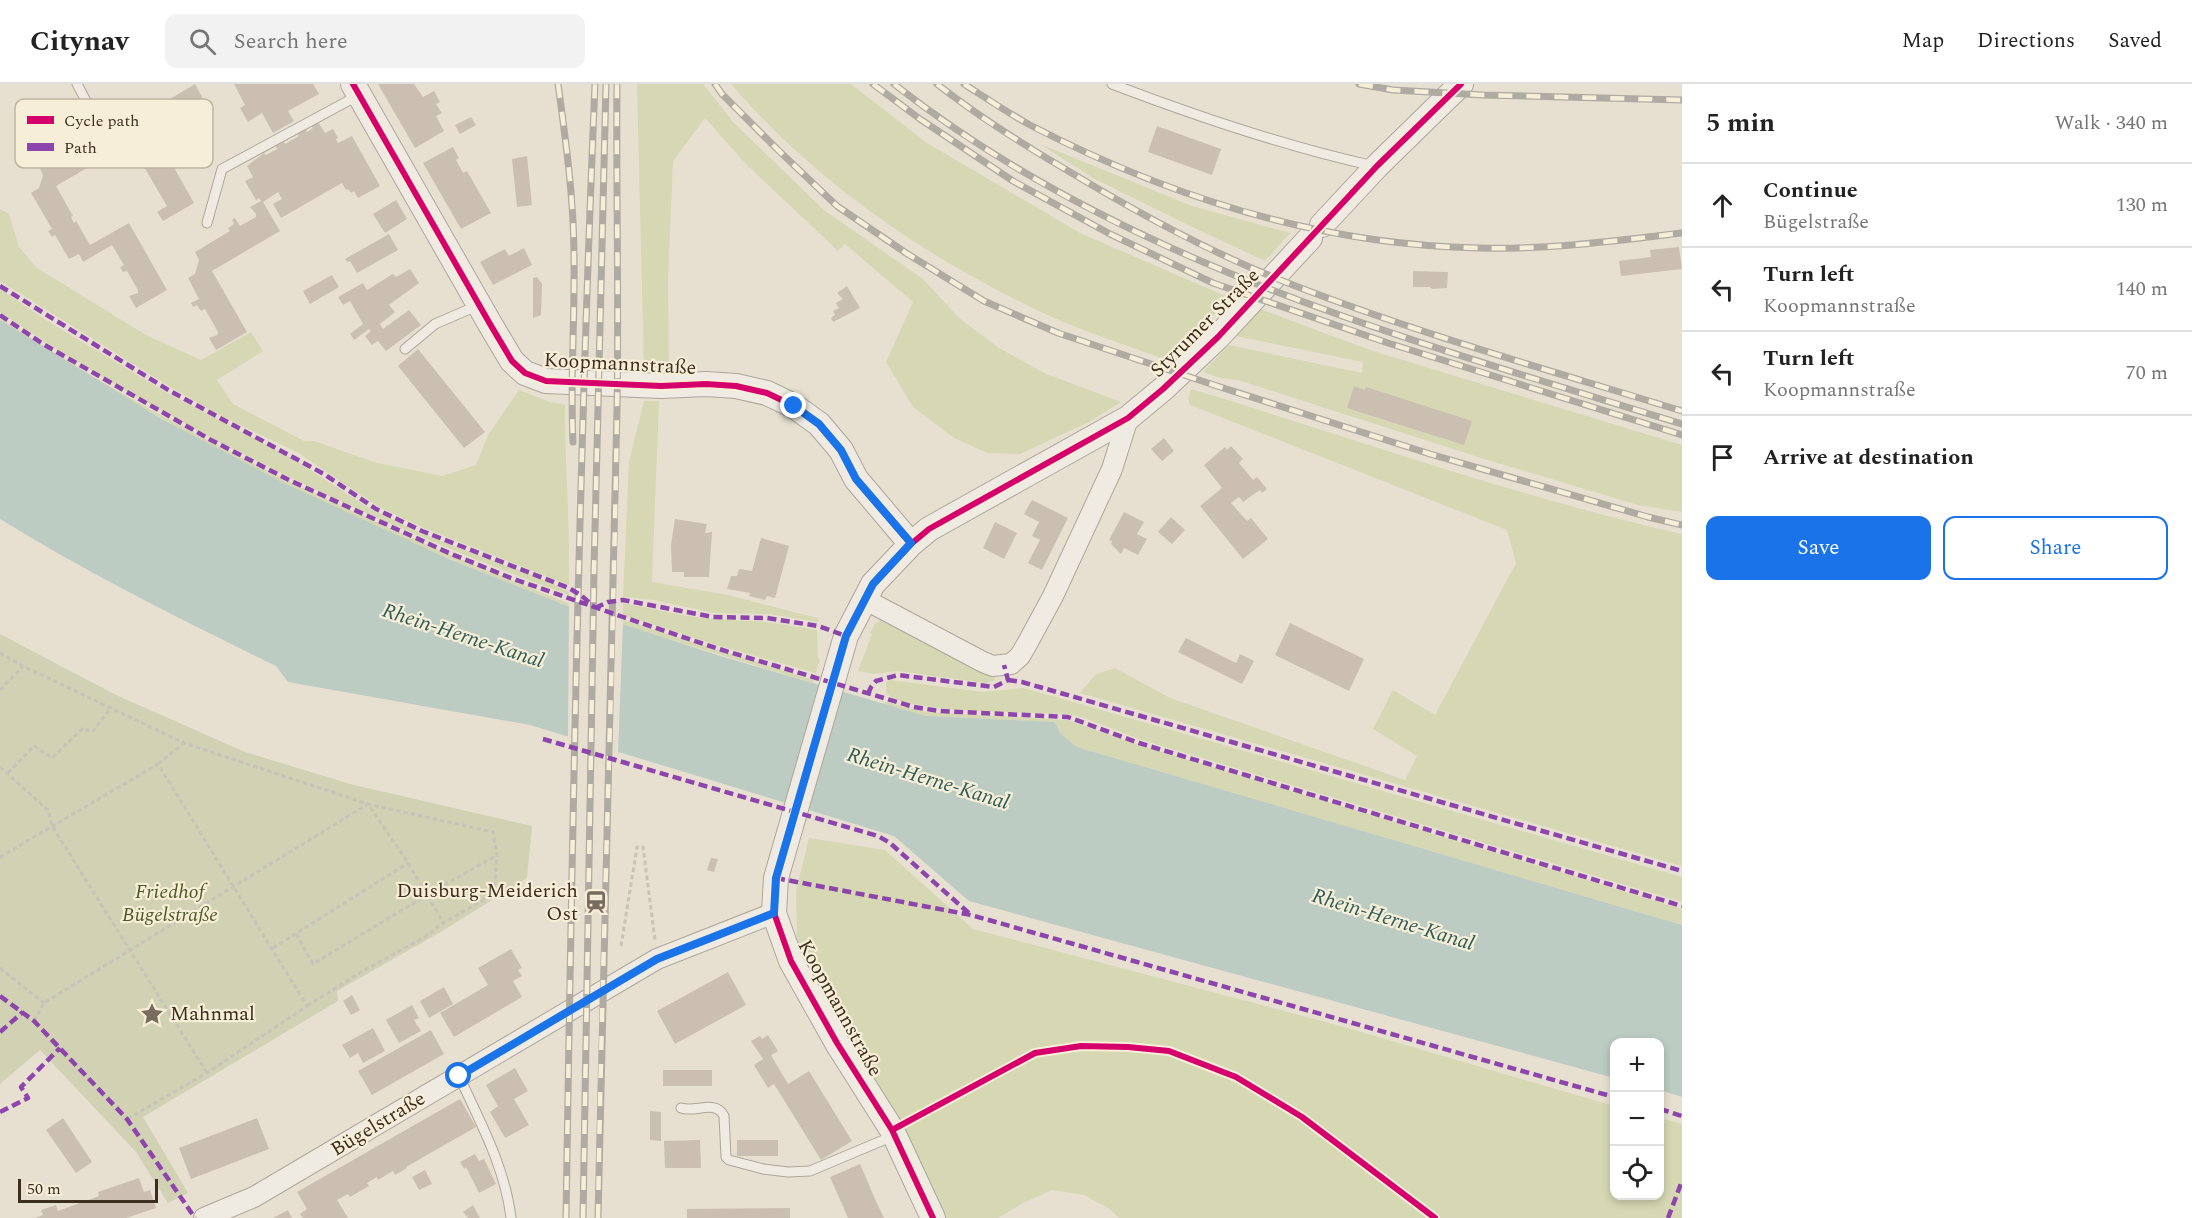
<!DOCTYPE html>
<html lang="en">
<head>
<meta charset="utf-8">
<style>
	:root { --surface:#fff; --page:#f2f2f2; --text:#222; --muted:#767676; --line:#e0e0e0; --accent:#1a73e8 }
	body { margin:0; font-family:Spectral,serif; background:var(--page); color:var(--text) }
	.controls { position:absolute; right:18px; bottom:18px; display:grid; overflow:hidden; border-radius:12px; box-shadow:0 3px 9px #0003 }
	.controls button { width:54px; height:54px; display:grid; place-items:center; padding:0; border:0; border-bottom:2px solid var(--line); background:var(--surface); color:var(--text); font:30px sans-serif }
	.scale { position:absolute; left:18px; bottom:15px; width:140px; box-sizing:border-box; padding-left:6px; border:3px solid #3d2e20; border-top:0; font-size:16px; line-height:21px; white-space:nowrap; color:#3d2e20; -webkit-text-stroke:4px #f7eed8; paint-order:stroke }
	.stop { position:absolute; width:18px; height:18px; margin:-14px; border:4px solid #1a73e8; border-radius:50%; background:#fff }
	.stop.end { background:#1a73e8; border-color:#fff; box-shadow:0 2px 6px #0008 }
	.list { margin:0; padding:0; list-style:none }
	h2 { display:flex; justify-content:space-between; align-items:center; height:78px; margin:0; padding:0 24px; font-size:26px }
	h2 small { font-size:20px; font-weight:400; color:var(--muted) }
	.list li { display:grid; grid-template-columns:39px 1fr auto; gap:18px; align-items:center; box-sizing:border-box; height:84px; padding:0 24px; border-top:2px solid var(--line) }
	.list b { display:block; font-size:22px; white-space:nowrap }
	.list p { margin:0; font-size:20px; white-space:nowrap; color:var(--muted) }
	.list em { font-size:20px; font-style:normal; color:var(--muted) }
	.actions { display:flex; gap:12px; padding:18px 24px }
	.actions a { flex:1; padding:14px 0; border:2px solid var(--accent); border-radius:12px; text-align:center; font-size:21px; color:var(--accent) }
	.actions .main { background:var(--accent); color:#fff }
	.icon { flex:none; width:33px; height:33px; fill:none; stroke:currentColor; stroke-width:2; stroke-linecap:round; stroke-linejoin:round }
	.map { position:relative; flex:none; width:1682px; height:1134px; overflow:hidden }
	header { display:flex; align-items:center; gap:36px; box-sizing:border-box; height:84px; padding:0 30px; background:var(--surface); border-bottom:2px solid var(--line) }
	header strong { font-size:28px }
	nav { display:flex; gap:33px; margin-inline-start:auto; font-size:21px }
	.search { width:420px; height:54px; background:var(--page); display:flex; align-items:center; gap:15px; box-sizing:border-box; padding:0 21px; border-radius:12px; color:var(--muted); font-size:22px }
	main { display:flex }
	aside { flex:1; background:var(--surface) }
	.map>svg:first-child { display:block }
</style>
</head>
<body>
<header>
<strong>Citynav</strong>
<div class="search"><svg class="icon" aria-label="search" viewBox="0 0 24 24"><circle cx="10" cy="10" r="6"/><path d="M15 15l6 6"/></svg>Search here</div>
<nav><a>Map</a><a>Directions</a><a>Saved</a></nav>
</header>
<main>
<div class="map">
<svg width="1682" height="1134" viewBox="0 0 1682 1134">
	<rect width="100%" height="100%" fill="#e7e0d1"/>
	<path fill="#d6d7b3" d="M637 0H703L734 39 824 126 923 195 959 234 999 264 1044 289 1121 318 1089 338 1020 370 987 369 954 354 913 323 886 278 913 218 845 160 838 167 746 80 705 34 673 77 668 197 669 288 644 287Z
		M731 0H851L927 59 1080 149 1230 214 1169 277C1126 261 1082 247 1041 228 925 173 815 98 731 0Z
		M1040 60 1192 122 1290 149 1265 177 1186 140 1093 94Z
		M0 125 9 130 19 163 37 184 146 251 201 276 251 248 263 267 217 296 233 320 304 357H314L377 379 442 392 476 381 488 351 519 306 550 318 565 321C565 381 570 441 569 501L424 444 379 423 297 368 221 332 172 304 0 197Z
		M0 205 49 238 169 310 293 375 374 427 423 450 549 498 569 508V511C372 439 174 345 0 228Z
		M1260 225 1370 266 1682 361V428L1638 421 1481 374 1238 296 1220 294 1203 288 1229 261 1362 289 1363 278 1236 252Z
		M0 234C178 352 372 441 570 520V523C509 499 448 475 388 448 253 388 124 317 0 236Z
		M1191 305C1354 354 1516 413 1682 450V782L1080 609 1096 590 1115 584 1170 614 1405 696 1417 672 1373 645 1393 606 1435 631 1516 479 1507 446 1190 321 1188 315Z
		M644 317H659L652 498 728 511 817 534 819 538 769 530 714 529 654 516 623 513 629 377Z
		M623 519 688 532 712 535 767 538 817 546 818 574 820 575 816 589 720 562 623 531Z
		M623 536 814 596 813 599 622 541Z
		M880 536H884L994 590 995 596 986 599 897 587 874 590 858 587 872 550 870 549 874 541Z
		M890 596 983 608 1023 604 1077 619 1682 793V818L1142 656 1082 633 1068 630C1035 628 906 630 886 609V598Z
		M885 618 926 628 1067 636 1139 661 1682 825V841L1077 663 1060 649 1055 638 926 632 884 620Z
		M809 754 885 766 973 845 1337 941 1614 1022V1112H1660V1034L1682 1040V1134H1119L1110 1125 1084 1111 1052 1106 1023 1119 998 1134H945L903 1043 861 971 797 858 796 807Z"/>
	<path fill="#d1d1b3" d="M0 550 116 611 245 668 350 700 532 742 527 794 439 849 337 907 338 917 143 1033 188 1109 168 1119 136 1068 40 966 0 1000Z"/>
	<path fill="#bcccc2" d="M0 236 160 334 286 400 449 475 570 523 717 571 926 632 1055 638 1060 649 1077 663 1682 841V1013L1660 1006V958H1614V994L969 817 894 752 530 641 288 598 276 582C182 536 89 490 0 435Z"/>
	<path fill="#e7e0d1" d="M569 519 623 538 618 671 568 655Z"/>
	<path fill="#cbbfb2" d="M195 0 207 22 172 43 160 21Z
		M234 0H313L319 10 288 27 294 37 273 49 262 29 248 38 240 24 245 21Z
		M378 0H414L423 13 434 7 440 18 436 20 442 29 436 32 444 47 415 64Z
		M471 33 476 41 460 50 455 41Z
		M120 36 129 52 136 48 141 56 154 48 194 119 163 137 157 128 167 122 130 59 56 102 73 132 71 133 74 139 76 137 90 161 129 139 167 206 136 224 129 212 138 209V206L127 187 123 188 120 183 124 181 112 161 83 178 79 170 69 175 55 151 52 153 48 147 52 145 31 109 39 104 43 91 39 83Z
		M318 38 325 49 333 45 338 54 336 55 338 59 352 52 380 102 358 114 354 107 351 109 348 105 346 106 342 99 281 134 273 120 282 115 278 108 263 118 280 147 212 187 247 248 216 266 209 254 217 251 218 248 205 225 201 227 197 221 193 223 191 219 199 215 188 194 195 190 199 176 195 168 230 147 228 144 234 140 232 136 235 134 240 142 256 133V130L250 123 261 117 259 114 256 116 245 97 253 93 247 82 264 69 266 71 277 65 276 62 284 58 285 60 299 52 297 50 305 45 307 48 313 44 311 42Z
		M1157 42 1221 65 1212 91 1148 68Z
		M453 63 459 74 456 76 463 89 467 87 491 129 461 145 423 79Z
		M527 72 532 121 517 123 512 75Z
		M396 116 407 135 385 149 373 130Z
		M389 150 398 166 357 189 350 177 347 178 345 175Z
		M1679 163 1682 185 1621 192 1619 177 1651 173 1650 166Z
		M524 164 532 181 493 201 480 178 505 165 509 172Z
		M410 185 419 199 389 221 395 228 380 240 383 245 409 226 421 241 386 267 378 257 372 261 365 252 371 247 369 245 354 256 350 250 363 240 350 217 343 221 338 213 363 199 367 206 393 190 396 193Z
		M1413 187 1448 188 1447 204 1432 205 1430 203H1413Z
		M332 191 339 203 310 220 303 207Z
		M537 193 542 200 541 231 533 234V194Z
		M847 202 860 224 833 238 831 234 835 231 833 227 839 224 836 219 843 215 837 209Z
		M418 265 485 348 464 364 398 282Z
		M1354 302 1365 306 1366 303 1472 337 1464 361 1347 324Z
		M1164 354 1174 367 1162 377 1151 365Z
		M1231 362 1243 375 1239 379 1253 396 1257 393 1267 405 1262 409 1260 406 1243 418 1239 413 1231 419 1247 437 1251 434 1268 455 1243 475 1200 422 1222 404 1204 381 1225 363 1227 366Z
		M1032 416 1068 434 1042 486 1028 479 1040 456 1032 452 1039 438 1024 430Z
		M1124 428 1144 438 1137 450 1147 455 1138 471 1124 464 1121 470 1111 460 1112 457 1109 456Z
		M1171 433 1185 446 1172 460 1158 448Z
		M675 435 707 440 705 449 712 448 709 493H684V488H672L671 461Z
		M995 438 1017 449 1004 475 983 464Z
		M761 454 789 462 775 514 767 512 765 516 749 512 750 509 727 505 731 492H737L739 485 752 487Z
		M1290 539 1364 575 1349 607 1275 571Z
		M1186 554 1236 579 1240 570 1254 577 1242 600 1178 568Z
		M711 774 718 775 714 788 707 786Z
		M511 865 522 884 518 886 522 892 513 897 522 913 454 953 440 929 488 901 478 884Z
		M728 888 746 921 675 960 657 927Z
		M444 903 453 920 429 934 420 917Z
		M352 911 360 926 351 931 343 917Z
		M412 921 419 934 414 936 421 947 399 959 386 936Z
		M373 944 385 967 363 979 358 969 350 974 342 961Z
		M431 946 444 970 372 1011 358 987Z
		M768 951 778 967 771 971 788 1000 809 987 852 1057 821 1076 774 1000 768 1004 754 981 763 975 751 957 760 952 762 955Z
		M515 984 528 1007 514 1015 529 1041 505 1054 490 1028 498 1022 486 1001Z
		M663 986H712V1002H663Z
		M460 1015 476 1043 406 1083 407 1084 395 1091 393 1087 378 1096 377 1093 367 1099 369 1102 350 1113 348 1110 337 1116 348 1134H303L300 1130 307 1125 297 1108Z
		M650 1027 661 1028V1057L650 1056Z
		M63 1034 92 1078 76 1089 46 1046Z
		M257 1034 269 1065 191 1095 179 1064Z
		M700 1056 701 1084H665L664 1057Z
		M737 1056H778V1072H737Z
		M475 1070 479 1077 484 1075 496 1100 479 1109 466 1083 464 1085 460 1078Z
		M860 1080 876 1117 884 1134H848L830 1093Z
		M425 1086 432 1100 419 1106 412 1093Z
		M139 1094 144 1108 150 1106 156 1124 126 1134H35L43 1131 41 1126 56 1121 58 1127 99 1112 98 1108Z
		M473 1121 480 1134H468L463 1128Z
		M790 1124V1134H687V1125Z
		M288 1126 292 1134H273Z"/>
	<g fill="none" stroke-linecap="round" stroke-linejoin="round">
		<g stroke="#ada599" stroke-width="11">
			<path id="service" d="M77 0 86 17
				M1112 0C1196 32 1287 63 1374 82
				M207 139 222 85 359 11
				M405 265 435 240 479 221
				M459 992C480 1038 505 1083 511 1134
				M681 1024C696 1029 715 1015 724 1032L726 1073 729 1076 763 1085 788 1088 810 1087 893 1052"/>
		</g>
		<g stroke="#ada599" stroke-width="22">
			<path id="minor" d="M864 515 983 578 993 582 1011 580 1020 572 1027 560 1053 512 1112 385 1128 334
				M204 1134 254 1113 657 875 774 829"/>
		</g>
		<g stroke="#ada599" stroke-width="26">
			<path id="tertiary" d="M353 0 490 240 512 277 525 289 546 297 661 302 706 300 736 302 767 309 794 322 819 340 841 366 856 395 911 460
				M1322 141 1377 82 1461 0
				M933 1134 892 1046 837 959 791 877 774 829 776 794 846 552 873 500 911 460 929 445 1128 334 1163 305 1218 253 1310 154"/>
		</g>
		<path stroke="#c8c2b9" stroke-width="3" stroke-dasharray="4.5 3" stroke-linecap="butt" d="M0 569 23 582 184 659 368 720 493 748 497 771 494 810 443 839 425 853 363 887 307 922
			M0 606 23 582
			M158 680 184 659
			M0 683 48 726 52 742 207 989
			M8 689 34 662 52 674 83 644 92 648 111 624
			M0 773 158 680 307 922 207 989 127 1035
			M296 850 313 880 427 811 497 771
			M621 862 637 763H643L655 856
			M273 864 408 779
			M0 884 44 919
			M34 937 44 919 368 720 408 779 443 838"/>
		<use href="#service" stroke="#efebe3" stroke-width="9"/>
		<use href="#minor" stroke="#efebe3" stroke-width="20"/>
		<use href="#tertiary" stroke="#efebe3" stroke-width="24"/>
		<g stroke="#afaaa2" stroke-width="7">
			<path id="rail" d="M558 0C566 58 574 116 574 174 575 235 570 296 573 358
				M715 0 722 10 777 65 837 122 906 169 984 217 1058 249 1214 301 1430 370 1648 433 1682 441
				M873 0 920 35 1013 97 1110 150 1213 199 1388 259 1682 351
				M894 0C1123 180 1408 255 1682 340
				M937 0C979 33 1024 61 1070 88 1141 131 1215 171 1293 201 1420 250 1552 287 1682 327
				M964 0C986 14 1008 29 1030 41 1169 113 1321 161 1478 164 1546 166 1614 157 1682 149
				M1359 0 1393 6 1483 11 1682 16
				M566 1134C572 756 579 378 595 0
				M583 1134 594 486 606 0
				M598 1134C602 864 613 595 617 325 619 217 616 108 617 0"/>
		</g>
		<use href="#rail" stroke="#f7eed8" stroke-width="4.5" stroke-dasharray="14" stroke-linecap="butt"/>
		<path stroke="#8e44ad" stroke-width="4.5" stroke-dasharray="9 4.5" stroke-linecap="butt" d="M0 202 170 307 324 390 376 425 422 447 569 504 582 512 593 522
			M0 231 43 260 211 356 289 396 449 469 511 494 623 533 719 565 914 623 939 627 1068 633 1139 659 1682 822
			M595 524 608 518 623 516 713 533 767 534 818 542 846 552
			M1008 596 1022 598 1682 787
			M868 610 871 603 876 597 898 591 994 603 1008 596 1004 581
			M543 655 878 752 890 759 971 831
			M776 794 971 831 1614 1013
			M0 912 34 937 127 1035 195 1134
			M0 948 23 928
			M1660 1025 1682 1032
			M0 1028 28 1014 21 1003 60 964
			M1668 1134 1682 1097"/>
		<g stroke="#f7eed8" stroke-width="10">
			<path id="cycleway" d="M353 0 490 240 512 277 525 289 546 297 661 302 706 300 736 302 767 309 794 322 819 340 841 366 856 395 911 460
				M892 1046 1035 969 1081 962 1128 963 1169 967 1236 993 1302 1033 1435 1134
				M933 1134 892 1046 837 959 791 877 774 829 776 794 846 552 873 500 911 460 929 445 1128 334 1163 305 1218 253 1377 82 1461 0"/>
		</g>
		<use href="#cycleway" stroke="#d6006c" stroke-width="6"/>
	</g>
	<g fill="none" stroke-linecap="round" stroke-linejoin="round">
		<path stroke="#1a73e8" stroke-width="8" d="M459 992 657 875 774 829 776 794 846 552 873 500 911 459 856 395 841 366 819 340 794 322"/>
	</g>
	<defs>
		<g id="station-bare" transform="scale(1.8)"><path d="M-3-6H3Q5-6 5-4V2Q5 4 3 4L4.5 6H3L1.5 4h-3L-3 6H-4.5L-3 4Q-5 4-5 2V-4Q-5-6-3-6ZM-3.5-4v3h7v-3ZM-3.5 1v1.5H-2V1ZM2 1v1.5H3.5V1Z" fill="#786c5e" stroke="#f7eed8" stroke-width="2.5" paint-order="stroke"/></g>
		<g id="sight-bare" transform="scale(1.8)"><path d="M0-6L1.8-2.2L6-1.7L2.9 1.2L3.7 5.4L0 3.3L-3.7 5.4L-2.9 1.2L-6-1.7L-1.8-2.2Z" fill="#786c5e" stroke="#f7eed8" stroke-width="2.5" paint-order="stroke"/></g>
	</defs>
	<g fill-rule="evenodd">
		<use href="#station-bare" x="596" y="818"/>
		<use href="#sight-bare" x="152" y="930"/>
	</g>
	<g text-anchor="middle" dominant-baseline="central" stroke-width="4.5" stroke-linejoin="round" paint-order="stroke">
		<g font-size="20" fill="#3d2e20" stroke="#f7eed8">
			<text transform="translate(1205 239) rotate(-45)">Styrumer Straße</text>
			<text transform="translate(620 280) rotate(3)">Koopmannstraße</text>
			<text transform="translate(840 924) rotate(61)">Koopmannstraße</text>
			<text transform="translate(378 1040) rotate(-31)">Bügelstraße</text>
		</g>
		<g font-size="20" fill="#3d2e20" stroke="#f7eed8" text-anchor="end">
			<text x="578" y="807">Duisburg-Meiderich<tspan x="578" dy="23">Ost</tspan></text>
			<text x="170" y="930" text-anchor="start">Mahnmal</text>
		</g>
		<g font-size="20" font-style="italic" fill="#4d5a26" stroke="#f7eed8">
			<text x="170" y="808">Friedhof<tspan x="170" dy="23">Bügelstraße</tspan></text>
		</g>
		<g font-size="21" font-style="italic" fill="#2f5d5a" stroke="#f7eed8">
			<text transform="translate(463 552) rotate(18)">Rhein-Herne-Kanal</text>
			<text transform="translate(928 695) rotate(17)">Rhein-Herne-Kanal</text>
			<text transform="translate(1393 836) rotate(17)">Rhein-Herne-Kanal</text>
		</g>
	</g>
	<rect x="15" y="15" width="198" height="69" rx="9" fill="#f7eed8" stroke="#bfb4a1" stroke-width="1.5"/>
	<rect x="27" y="32" width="27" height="8" fill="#d6006c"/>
	<rect x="27" y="59" width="27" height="8" fill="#8e44ad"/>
	<g font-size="16" fill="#3d2e20">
		<text x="64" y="42">Cycle path</text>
		<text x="64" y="69">Path</text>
	</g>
</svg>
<div class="controls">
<button>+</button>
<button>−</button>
<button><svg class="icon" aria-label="locate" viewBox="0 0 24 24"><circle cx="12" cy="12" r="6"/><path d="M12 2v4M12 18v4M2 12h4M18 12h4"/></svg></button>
</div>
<div class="scale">50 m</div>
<div class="stop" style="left:459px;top:992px"></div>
<div class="stop end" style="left:794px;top:322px"></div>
</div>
<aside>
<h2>5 min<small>Walk · 340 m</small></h2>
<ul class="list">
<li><svg class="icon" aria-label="ahead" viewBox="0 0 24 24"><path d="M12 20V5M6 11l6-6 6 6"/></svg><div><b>Continue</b><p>Bügelstraße</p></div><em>130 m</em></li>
<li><svg class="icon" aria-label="left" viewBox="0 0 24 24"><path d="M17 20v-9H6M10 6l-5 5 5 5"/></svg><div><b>Turn left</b><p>Koopmannstraße</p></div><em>140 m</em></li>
<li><svg class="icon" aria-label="left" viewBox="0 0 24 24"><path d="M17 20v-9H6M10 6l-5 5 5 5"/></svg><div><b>Turn left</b><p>Koopmannstraße</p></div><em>70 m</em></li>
<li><svg class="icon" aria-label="arrive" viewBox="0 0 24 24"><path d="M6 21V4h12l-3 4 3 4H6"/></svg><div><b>Arrive at destination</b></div></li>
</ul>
<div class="actions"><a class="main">Save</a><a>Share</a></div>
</aside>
</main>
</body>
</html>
